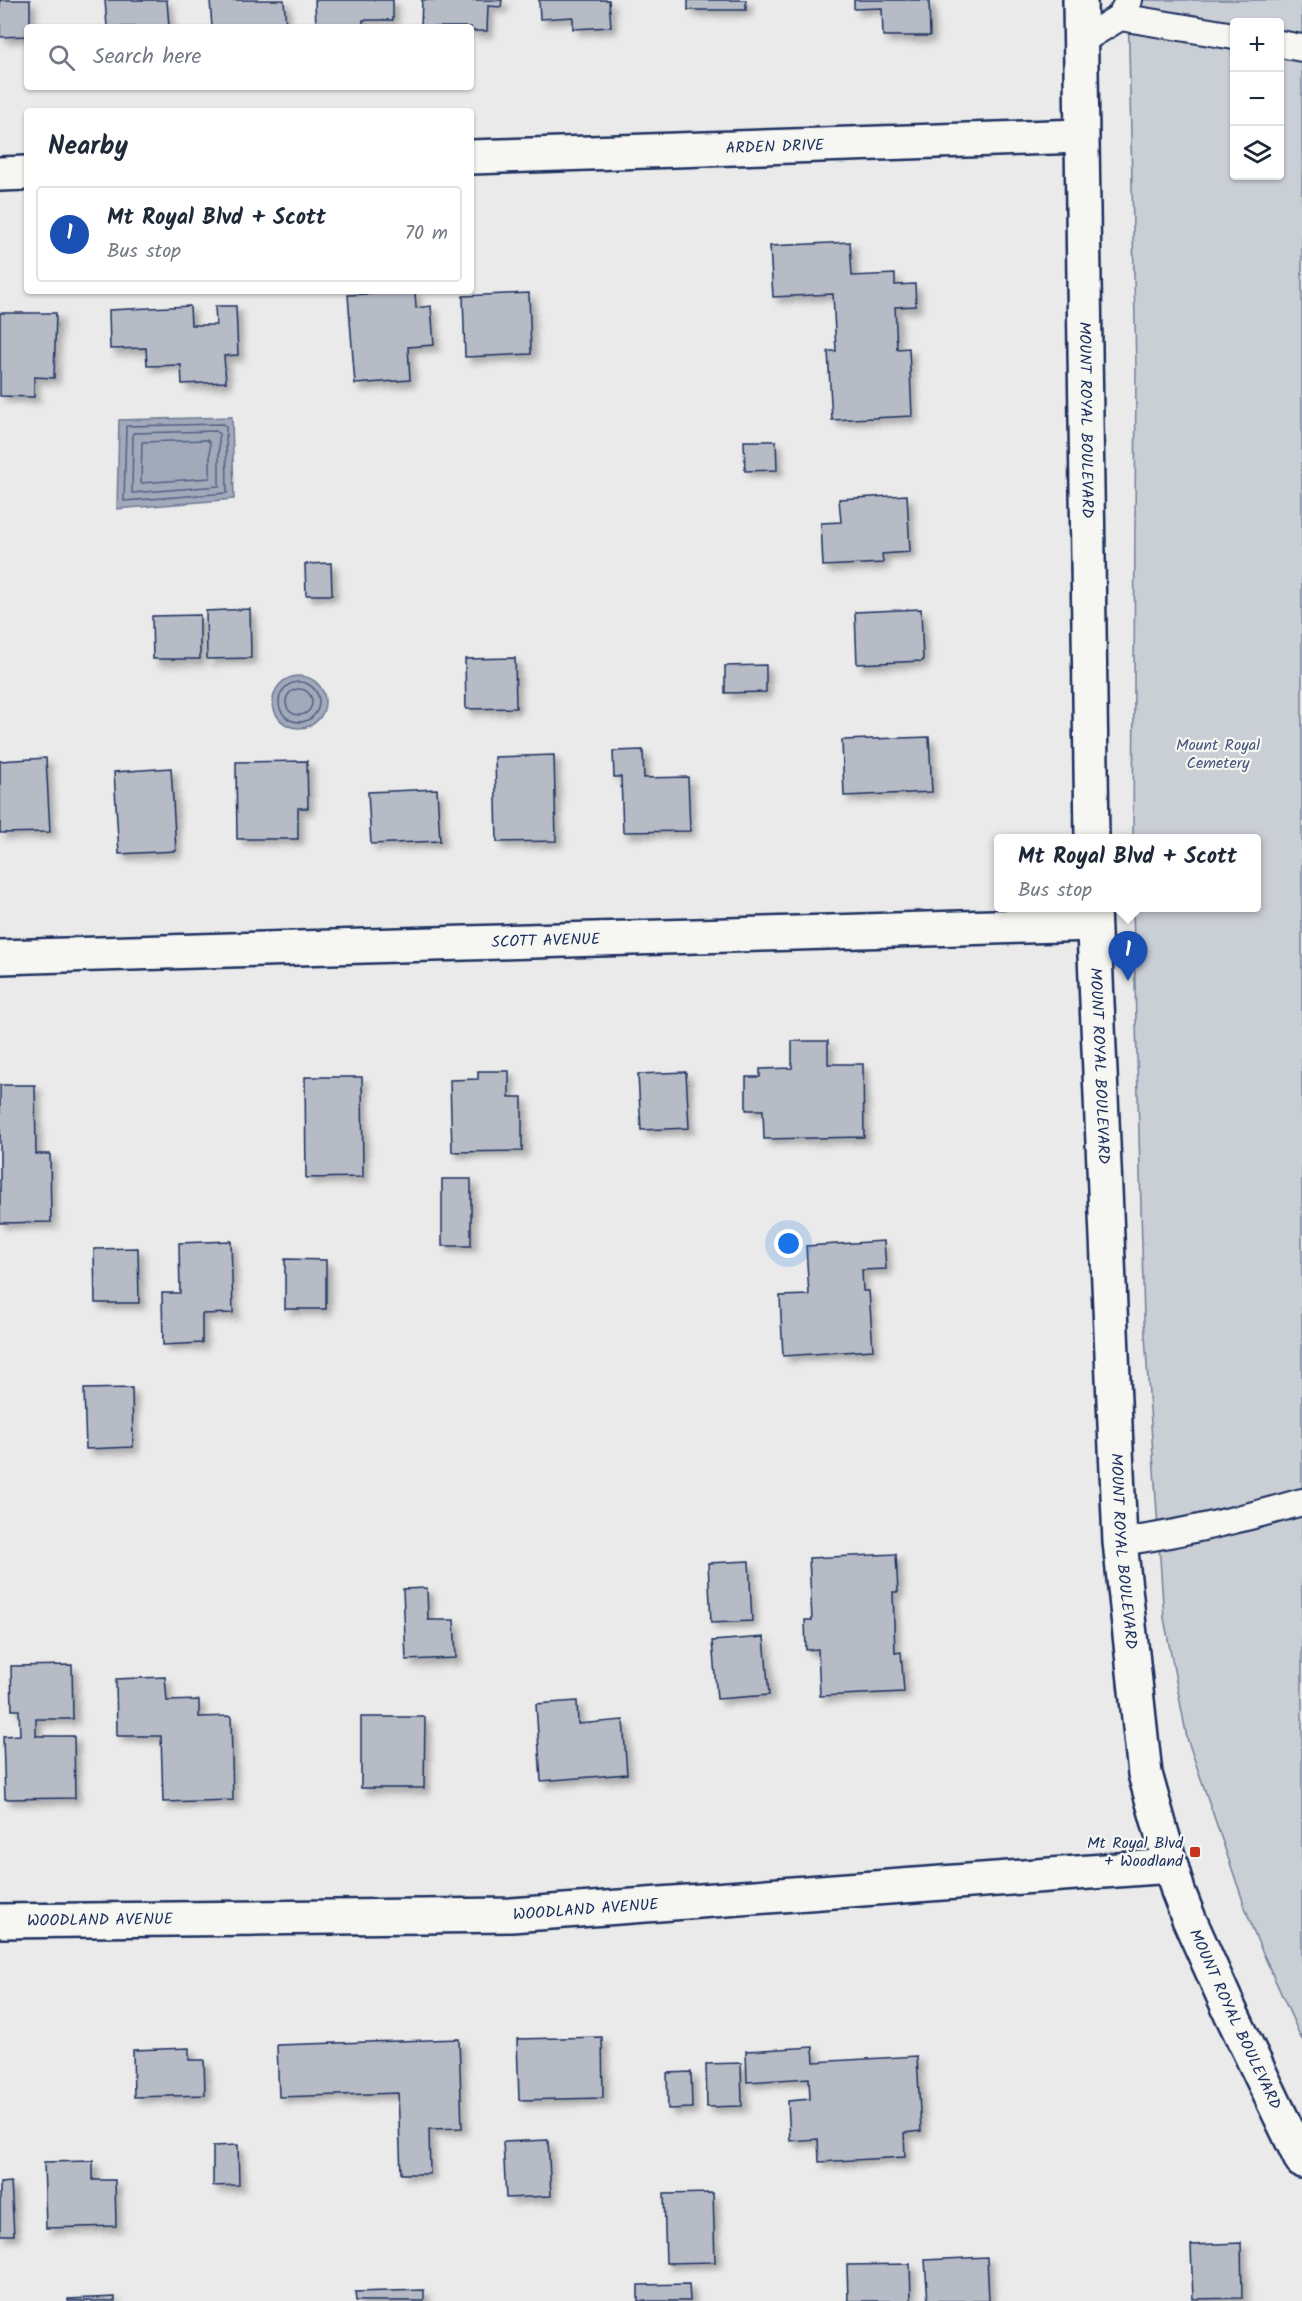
<!DOCTYPE html>
<html lang="en">
<head>
<meta charset="utf-8">
<style>
	:root { --surface:#fff; --page:#f2f2f3; --text:#1f2937; --muted:#747a83; --line:#e0e1e3; --accent:#c8321e }
	body { margin:0; font-family:Kalam,sans-serif; background:var(--page); color:var(--text) }
	.controls { position:absolute; right:18px; top:18px; display:grid; overflow:hidden; border-radius:6px; box-shadow:0 2px 4px #0004 }
	.controls button { width:54px; height:54px; display:grid; place-items:center; padding:0; border:0; border-bottom:2px solid var(--line); background:var(--surface); color:var(--text); font:30px sans-serif }
	.you { position:absolute; left:789px; top:1244px; width:21px; height:21px; margin:-15px; border:4px solid #fff; border-radius:50%; background:#1a73e8; box-shadow:0 0 0 9px #1a73e833 }
	.badge { display:grid; place-items:center; width:39px; height:39px; border-radius:50%; background:var(--accent); color:#fff; font-size:20px; font-weight:700 }
	.pin { position:absolute; translate:-50% -50px; filter:drop-shadow(0 2px 3px #0008) }
	.pin::after { content:''; position:absolute; top:32px; width:21px; height:18px; background:inherit; clip-path:polygon(0 0,100% 0,50% 100%) }
	.popup { position:absolute; left:994px; top:834px; width:267px; height:78px; box-sizing:border-box; display:grid; place-content:center; border-radius:6px; background:var(--surface); filter:drop-shadow(0 2px 4px #0005); font-size:20px; white-space:nowrap; color:var(--muted) }
	.popup b { font-size:22px; color:var(--text) }
	.popup::after { content:''; position:absolute; left:50%; top:100%; margin-left:-12px; border:12px solid transparent; border-top-color:var(--surface) }
	.list { margin:0; padding:0; list-style:none }
	h2 { display:flex; justify-content:space-between; align-items:center; height:78px; margin:0; padding:0 24px; font-size:26px }
	h2 small { font-size:20px; font-weight:400; color:var(--muted) }
	.list li { display:grid; grid-template-columns:39px 1fr auto; gap:18px; align-items:center; box-sizing:border-box; height:96px; margin:0 12px 12px; padding:0 12px; border:2px solid var(--line); border-radius:6px }
	.list b { display:block; font-size:22px; white-space:nowrap }
	.list p { margin:0; font-size:20px; white-space:nowrap; color:var(--muted) }
	.list em { font-size:20px; font-style:normal; color:var(--muted) }
	.icon { flex:none; width:33px; height:33px; fill:none; stroke:currentColor; stroke-width:2; stroke-linecap:round; stroke-linejoin:round }
	.map { position:relative; flex:none; width:1302px; height:2301px; overflow:hidden }
	.search { position:absolute; background:var(--surface); box-shadow:0 2px 4px #0004; left:24px; top:24px; width:450px; height:66px; display:flex; align-items:center; gap:15px; box-sizing:border-box; padding:0 21px; border-radius:6px; color:var(--muted); font-size:22px }
	.panel { position:absolute; background:var(--surface); box-shadow:0 2px 4px #0004; left:24px; top:108px; width:450px; height:186px; border-radius:6px }
	.map>svg:first-child { display:block }
</style>
</head>
<body>
<div class="map">
<svg width="1302" height="2301" viewBox="0 0 1302 2301">
	<defs>
		<filter id="shadow"><feDropShadow dx="5.5" dy="5.5" stdDeviation="3" flood-color="#0004"/></filter>
	</defs>
	<rect width="100%" height="100%" fill="#e9eae9"/>
	<filter id="ink" filterUnits="userSpaceOnUse"><feTurbulence type="fractalNoise" baseFrequency=".0167" numOctaves="2"/><feDisplacementMap in="SourceGraphic" scale="12" xChannelSelector="R" yChannelSelector="G"/><feConvolveMatrix kernelMatrix="1 2 1 2 8 2 1 2 1" color-interpolation-filters="sRGB"/></filter>
	<g filter="url(#ink)">
		<path fill="#caced5" stroke="#727e9a" stroke-width="1.5" fill-rule="evenodd" d="M1128 0H1302V2040L1254 1933 1187 1738 1164 1618 1144 1320 1133 908H1257V838H1133L1136 368ZM1234 22H1280V176H1234Z"/>
		<path fill="#a2aaba" stroke="#6c7995" stroke-width="1.5" d="M232 417 234 499 117 509 119 420Z
			M273 702a26 26 0 1 1 52 0a26 26 0 1 1-52 0Z"/>
		<g fill="none" stroke-linecap="round" stroke-linejoin="round">
			<path stroke="#516083" stroke-width="1.5" d="M223 424 226 427 227 493 124 501 126 426Z
				M216 431 219 434V486L132 493 133 433Z
				M207 440 210 443V478L141 483 142 442Z
				M279 702a20 20 0 1 1 40 0a20 20 0 1 1-40 0Z
				M286 702a13 13 0 1 1 26 0a13 13 0 1 1-26 0Z"/>
		</g>
		<path fill="#b6bbc6" stroke="#1b2f5e" stroke-width="1.5" filter="url(#shadow)" d="M0 0H30V27H27V36L0 37Z
			M105 0H167L169 27H107Z
			M210 0H284L286 27H212Z
			M315 0H393V20H363V27H316Z
			M422 0H502L501 7 488 6 487 31H471V27H421Z
			M539 0H609L611 27 573 29V17L540 19Z
			M688 0H746V10H688Z
			M854 0H929L930 36H883L882 8 854 9Z
			M850 242 852 276 895 274V285L915 284 916 306 895 307 897 349 909 348 912 416 832 420 828 351H836L833 294 773 297 770 246Z
			M415 291 416 308 431 306 434 345 408 347 410 380 355 384 348 295Z
			M529 293 531 354 465 357 463 296Z
			M190 306 191 325H216L215 306H236L238 355 224 356 226 382 182 384 181 365 147 366 146 348 110 349 109 310Z
			M0 313H56L54 378 34 377V397L0 396Z
			M744 441H776L777 470 745 471Z
			M907 495 910 552 882 554 883 563 823 566 821 523 841 522 839 499Z
			M331 563 332 595H306L305 564Z
			M250 609 251 658 207 659 206 611Z
			M921 609 923 661 857 664 855 612Z
			M200 615V659H153L152 616Z
			M515 658 516 708 466 709 465 659Z
			M766 665V692L725 693V666Z
			M929 737 932 792 844 796 842 740Z
			M643 750 644 778 688 777 690 831 623 832 621 777H614L613 751Z
			M554 755 556 841 497 842 495 757Z
			M46 758 50 832 0 833V761Z
			M307 761 308 808H298V839H237L236 762Z
			M171 768 176 851 119 854 114 772Z
			M437 789 440 841 371 844 368 792Z
			M792 1041H828V1064H863L864 1137 764 1139 763 1110H746V1077H760V1069L792 1068Z
			M478 1071H509V1097H522V1151L452 1152 450 1080 478 1079Z
			M686 1072 689 1128 641 1130 638 1074Z
			M305 1077H362L363 1177 306 1178Z
			M0 1085H35L36 1154H50L51 1222 0 1223Z
			M442 1179H471V1246H442Z
			M231 1241 233 1313 202 1314V1343L163 1345 162 1293H180L179 1243Z
			M884 1241 886 1269 862 1270 863 1291H869L873 1350 783 1356 780 1296 809 1295 806 1246Z
			M138 1248 139 1303H95L94 1249Z
			M285 1259 326 1260V1309H285Z
			M132 1388 133 1447 86 1449 84 1389Z
			M896 1554 898 1592H893L895 1653 901 1652 904 1692 820 1696 818 1649 806 1650 805 1620H812L809 1558Z
			M749 1561 752 1621 711 1623 708 1563Z
			M427 1588 428 1620H454L456 1658 406 1660 403 1589Z
			M764 1637 769 1695 717 1699 712 1641Z
			M72 1665 73 1719H36V1736H74L75 1798 5 1799 3 1736 20 1735 19 1710H12L11 1666Z
			M165 1677 167 1701 199 1700V1717L231 1716 233 1800 163 1802 161 1736H117L116 1679Z
			M577 1701 578 1724 623 1720 627 1774 541 1781 536 1704Z
			M361 1717H425L424 1788H361Z
			M602 2037 603 2098 519 2100 517 2039Z
			M459 2039 462 2128 429 2129 430 2174H401L398 2093 279 2097 277 2045Z
			M813 2047 814 2062 917 2056 921 2131 904 2133 905 2157 819 2162 818 2139 790 2141 788 2101 810 2099 809 2078 747 2082 746 2051Z
			M189 2048V2060H204L205 2095 134 2097 133 2050Z
			M741 2063 742 2106 707 2107 706 2064Z
			M691 2072 692 2108 668 2109 667 2073Z
			M548 2140 551 2196 506 2198 503 2142Z
			M238 2145 239 2185 213 2186V2146Z
			M93 2161V2180H115L116 2226 46 2228 44 2162Z
			M11 2182 14 2235H0V2183Z
			M713 2193 715 2262 666 2263 664 2194Z
			M1241 2243 1242 2298 1193 2299 1191 2245Z
			M987 2257 989 2301H928L925 2260Z
			M910 2264 911 2301H848L847 2265Z
			M689 2284 690 2301H638V2285Z
			M424 2290V2301H356L355 2292Z
			M115 2297V2301H68V2299Z"/>
		<g fill="none" stroke-linecap="round" stroke-linejoin="round">
			<g stroke="#1b2f5e" stroke-width="30">
				<path id="service" d="M1120 17 1234 36
					M1081 41 1120 17 1129 0
					M1280 44 1302 48
					M1120 1542C1182 1534 1242 1519 1302 1502"/>
			</g>
			<g stroke="#1b2f5e" stroke-width="38">
				<g id="minor">
					<path id="s1" d="M471 157 1081 136"/>
					<path d="M0 174 27 173"/>
					<path id="s2" d="M0 1921 511 1915 1171 1866"/>
				</g>
			</g>
			<g stroke="#1b2f5e" stroke-width="38">
				<g id="tertiary">
					<path id="s3" d="M0 957 1093 924"/>
				</g>
			</g>
			<g stroke="#1b2f5e" stroke-width="38">
				<g id="secondary">
					<path id="s4" d="M1080 0 1092 838"/>
					<path id="s5" d="M1093 908 1120 1542 1145 1774 1178 1891 1189 1919 1231 2013 1302 2161"/>
				</g>
			</g>
			<use href="#service" stroke="#f6f6f2" stroke-width="26"/>
			<use href="#minor" stroke="#f6f6f2" stroke-width="33"/>
			<use href="#tertiary" stroke="#f6f6f2" stroke-width="33"/>
			<use href="#secondary" stroke="#f6f6f2" stroke-width="33"/>
		</g>
	</g>
	<rect fill="#c8321e" stroke="#f6f6f2" stroke-width="2" x="1189" y="1846" width="12" height="12" rx="3"/>
	<g text-anchor="middle" dominant-baseline="central" stroke-width="4.5" stroke-linejoin="round" paint-order="stroke">
		<g font-size="16" fill="#1b2f5e" stroke="#f6f6f2">
			<text stroke="none"><textPath href="#s1" startOffset="304">ARDEN DRIVE</textPath></text>
			<text stroke="none"><textPath href="#s4" startOffset="420">MOUNT ROYAL BOULEVARD</textPath></text>
			<text stroke="none"><textPath href="#s3" startOffset="546">SCOTT AVENUE</textPath></text>
			<text stroke="none"><textPath href="#s5" startOffset="158">MOUNT ROYAL BOULEVARD</textPath></text>
			<text stroke="none"><textPath href="#s5" startOffset="644">MOUNT ROYAL BOULEVARD</textPath></text>
			<text stroke="none"><textPath href="#s2" startOffset="586">WOODLAND AVENUE</textPath></text>
			<text stroke="none"><textPath href="#s2" startOffset="100">WOODLAND AVENUE</textPath></text>
			<text stroke="none"><textPath href="#s5" startOffset="1130">MOUNT ROYAL BOULEVARD</textPath></text>
		</g>
		<g font-size="16" fill="#47577c" stroke="#f6f6f2">
			<text x="1218" y="745">Mount Royal<tspan x="1218" dy="18">Cemetery</tspan></text>
		</g>
		<g font-size="16" fill="#1b2f5e" stroke="#f6f6f2" text-anchor="end">
			<text x="1183" y="1843">Mt Royal Blvd<tspan x="1183" dy="18">+ Woodland</tspan></text>
		</g>
	</g>
</svg>
<div class="controls">
<button>+</button>
<button>−</button>
<button><svg class="icon" aria-label="layers" viewBox="0 0 24 24"><path d="M12 4l9 5-9 5-9-5zM3 14l9 5 9-5"/></svg></button>
</div>
<div class="you"></div>
<div class="pin badge" style="left:1128px;top:981px;background:#1a4fb4">1</div>
<div class="popup"><b>Mt Royal Blvd + Scott</b>Bus stop</div>
<div class="search"><svg class="icon" aria-label="search" viewBox="0 0 24 24"><circle cx="10" cy="10" r="6"/><path d="M15 15l6 6"/></svg>Search here</div>
<section class="panel">
<h2>Nearby<small></small></h2>
<ul class="list">
<li><span class="badge" style="background:#1a4fb4">1</span><div><b>Mt Royal Blvd + Scott</b><p>Bus stop</p></div><em>70 m</em></li>
</ul>
</section>
</div>
</body>
</html>
